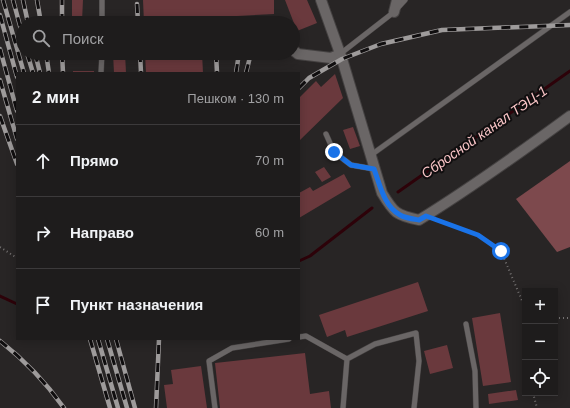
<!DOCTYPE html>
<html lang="ru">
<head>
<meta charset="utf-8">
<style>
	:root { --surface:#1e1c1c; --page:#262525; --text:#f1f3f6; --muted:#a1a1a3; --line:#3c3a3b }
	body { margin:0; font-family:Arial,sans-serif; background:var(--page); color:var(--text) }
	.controls { position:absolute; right:12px; bottom:12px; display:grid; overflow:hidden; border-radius:0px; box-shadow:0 2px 10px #0003 }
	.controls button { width:36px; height:36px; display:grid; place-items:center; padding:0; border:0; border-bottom:1px solid var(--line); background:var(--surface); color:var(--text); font:20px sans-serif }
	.stop { position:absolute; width:12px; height:12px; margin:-9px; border:3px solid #1a73e8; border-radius:50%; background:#fff }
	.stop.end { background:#1a73e8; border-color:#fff; box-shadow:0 1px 4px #0008 }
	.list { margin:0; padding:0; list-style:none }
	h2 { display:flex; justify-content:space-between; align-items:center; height:52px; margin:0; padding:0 16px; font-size:17px }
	h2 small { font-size:13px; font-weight:400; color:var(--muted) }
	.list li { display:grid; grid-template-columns:26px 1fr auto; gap:12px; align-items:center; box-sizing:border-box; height:72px; padding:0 16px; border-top:1px solid var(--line) }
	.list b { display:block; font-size:15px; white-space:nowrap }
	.list em { font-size:13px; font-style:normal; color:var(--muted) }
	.icon { flex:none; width:22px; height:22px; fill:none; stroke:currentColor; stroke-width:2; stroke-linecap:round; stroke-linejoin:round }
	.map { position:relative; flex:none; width:570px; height:408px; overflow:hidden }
	.search { position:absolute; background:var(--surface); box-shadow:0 2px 10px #0003; left:16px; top:16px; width:284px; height:44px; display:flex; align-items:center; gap:10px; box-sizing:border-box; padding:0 14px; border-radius:22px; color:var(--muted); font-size:15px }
	.panel { position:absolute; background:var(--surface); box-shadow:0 2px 10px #0003; left:16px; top:72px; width:284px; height:268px; border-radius:0px }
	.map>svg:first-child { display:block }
</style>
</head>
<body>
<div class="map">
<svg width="570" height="408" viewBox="0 0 570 408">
	<rect width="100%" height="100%" fill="#282525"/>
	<path fill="#7d494d" d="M570 161V247L557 252 516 199Z"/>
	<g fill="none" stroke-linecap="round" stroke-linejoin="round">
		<path stroke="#2d0209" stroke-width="3" d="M398 192 570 71
			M299 261 310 256 372 208
			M0 296 17 304"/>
	</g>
	<path fill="#6a393d" d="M72 0H83L82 21 72 20Z
		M143 0H274V14L200 18V23H144Z
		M285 0H307L317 23 297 31Z
		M113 53H125L126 73H114Z
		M145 53H202L203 73H146Z
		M73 71H94V73H73Z
		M335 74 343 98 299 141V98L316 81 321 87Z
		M353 127 360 146 350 149 343 130Z
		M324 167 331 177 322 182 315 172Z
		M344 174 351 187 299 218V193L310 187 313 191Z
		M418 282 428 311 347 337 345 330 327 337 319 315Z
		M500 313 511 382 483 386 472 318Z
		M447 345 453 368 430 374 424 351Z
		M305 353 310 394 329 391 331 408H220L215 363Z
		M201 366 207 408H167L164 385 173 384 171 370Z
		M516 390 518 400 489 404 488 394Z"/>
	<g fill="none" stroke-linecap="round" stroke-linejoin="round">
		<g stroke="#454242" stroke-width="6">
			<path id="service" d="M102 23V0
				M340 54 394 12 405 0
				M101 73 102 53
				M326 134 334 152 351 165 374 169
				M371 155 570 12
				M466 324 475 371 476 408
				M299 337 306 336 347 359
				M215 408 209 361 232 348 289 339
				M343 408 347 359 375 344 416 333 419 361 414 408"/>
		</g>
		<g stroke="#454242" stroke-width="12">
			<path id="minor" d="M394 12 397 0
				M293 50 298 54 331 58 340 54"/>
		</g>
		<g stroke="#454242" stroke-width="12">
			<path id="secondary" d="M321 0 342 59 382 193C394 213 396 215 419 220 471 188 521 152 570 116"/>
		</g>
		<path stroke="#767373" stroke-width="2" stroke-dasharray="1 3" stroke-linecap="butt" d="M437 220 478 235 501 251 523 303 525 304
			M0 247 17 258
			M555 318H570
			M533 393 537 408"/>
		<use href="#service" stroke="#6a6666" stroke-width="5"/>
		<use href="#minor" stroke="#6a6666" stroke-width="10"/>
		<use href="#secondary" stroke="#6a6666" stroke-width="10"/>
		<g stroke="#9e9b9b" stroke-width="4.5">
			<path id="rail" d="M3 0 24 73
				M13 0 23 37
				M23 0 28 23
				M37 0 41 23
				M137 4 138 23
				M0 15 17 77
				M62 23V0
				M0 49 17 111
				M27 53 33 73
				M35 53 40 73
				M46 53 49 73
				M62 53 63 73
				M140 53 141 73
				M216 53 217 73
				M236 73 239 53
				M246 73 251 53
				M0 80 17 139
				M299 88 309 78 342 59 381 44 442 30 570 25
				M0 116 17 164
				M90 339 110 408
				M98 339 118 408
				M107 339 127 408
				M116 339 135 408
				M0 341C23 359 47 384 64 408
				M156 408 159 339"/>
		</g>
		<use href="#rail" stroke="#100e0f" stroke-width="3" stroke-dasharray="9" stroke-linecap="butt"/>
	</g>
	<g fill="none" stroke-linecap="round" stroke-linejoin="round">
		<path stroke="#1a73e8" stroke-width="5" d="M334 152 351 165 374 169C380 185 384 206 400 215 405 218 413 219 419 220L426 216 478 235 501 251"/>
	</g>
	<g text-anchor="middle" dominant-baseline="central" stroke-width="4" stroke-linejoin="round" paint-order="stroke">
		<g font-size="14" font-style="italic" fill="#fac5c7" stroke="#100e0f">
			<text transform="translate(484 132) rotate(-35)">Сбросной канал ТЭЦ-1</text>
		</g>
	</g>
</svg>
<div class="controls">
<button>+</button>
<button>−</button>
<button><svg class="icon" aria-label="locate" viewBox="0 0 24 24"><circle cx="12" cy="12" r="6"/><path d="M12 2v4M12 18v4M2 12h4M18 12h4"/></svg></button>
</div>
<div class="stop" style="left:501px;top:251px"></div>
<div class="stop end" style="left:334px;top:152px"></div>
<div class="search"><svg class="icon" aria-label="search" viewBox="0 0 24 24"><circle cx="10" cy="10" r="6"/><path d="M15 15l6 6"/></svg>Поиск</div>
<section class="panel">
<h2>2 мин<small>Пешком · 130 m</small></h2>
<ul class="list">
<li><svg class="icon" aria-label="ahead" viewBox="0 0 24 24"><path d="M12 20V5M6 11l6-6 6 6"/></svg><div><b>Прямо</b></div><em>70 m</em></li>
<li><svg class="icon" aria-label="right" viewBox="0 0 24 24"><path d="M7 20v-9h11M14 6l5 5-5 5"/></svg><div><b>Направо</b></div><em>60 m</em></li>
<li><svg class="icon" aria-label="arrive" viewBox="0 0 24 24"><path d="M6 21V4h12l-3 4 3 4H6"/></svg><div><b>Пункт назначения</b></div></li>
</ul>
</section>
</div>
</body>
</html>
